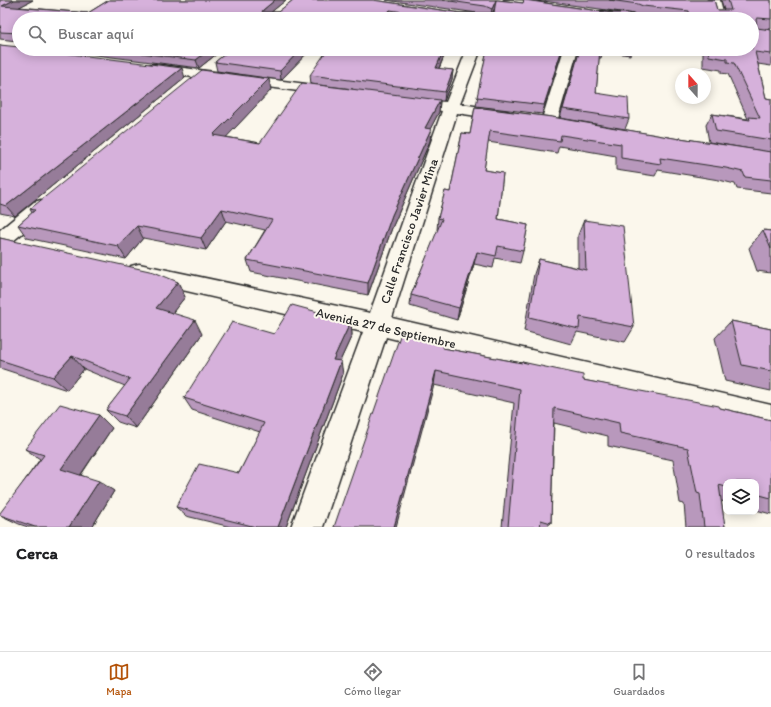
<!DOCTYPE html>
<html lang="es">
<head>
<meta charset="utf-8">
<style>
	:root { --surface:#fff; --page:#f2f2f2; --text:#202124; --muted:#757577; --line:#e0e0e0; --accent:#b45309 }
	body { margin:0; font-family:Itim,sans-serif; background:var(--page); color:var(--text) }
	.controls { position:absolute; right:12px; bottom:12px; display:grid; overflow:hidden; border-radius:8px; box-shadow:0 2px 10px #0003 }
	.controls button { width:36px; height:36px; display:grid; place-items:center; padding:0; border:0; border-bottom:1px solid var(--line); background:var(--surface); color:var(--text); font:20px sans-serif }
	.compass { position:absolute; left:675px; top:68px; width:36px; height:36px; border-radius:50%; background:var(--surface); box-shadow:0 2px 10px #0003; rotate:339deg }
	.list { margin:0; padding:0; list-style:none }
	h2 { display:flex; justify-content:space-between; align-items:center; height:52px; margin:0; padding:0 16px; font-size:17px }
	h2 small { font-size:13px; font-weight:400; color:var(--muted) }
	.icon { flex:none; width:22px; height:22px; fill:none; stroke:currentColor; stroke-width:2; stroke-linecap:round; stroke-linejoin:round }
	.map { position:relative; flex:none; width:771px; height:527px; overflow:hidden }
	.search { position:absolute; background:var(--surface); box-shadow:0 2px 10px #0003; left:12px; right:12px; top:12px; height:44px; display:flex; align-items:center; gap:10px; box-sizing:border-box; padding:0 14px; border-radius:22px; color:var(--muted); font-size:15px }
	.sheet { height:124px; background:var(--surface) }
	nav { display:flex; justify-content:space-around; align-items:center; box-sizing:border-box; height:56px; border-top:1px solid var(--line); background:var(--surface); font-size:11px; color:var(--muted) }
	nav a { display:grid; justify-items:center; gap:2px }
	nav .on { color:var(--accent) }
	.map>svg:first-child { display:block }
</style>
</head>
<body>
<div class="map">
<svg width="771" height="527" viewBox="0 0 771 527">
	<rect width="100%" height="100%" fill="#fbf7ec"/>
	<filter id="ink" filterUnits="userSpaceOnUse"><feTurbulence type="fractalNoise" baseFrequency=".025" numOctaves="2"/><feDisplacementMap in="SourceGraphic" scale="8" xChannelSelector="R" yChannelSelector="G"/><feConvolveMatrix kernelMatrix="1 2 1 2 8 2 1 2 1" color-interpolation-filters="sRGB"/></filter>
	<g filter="url(#ink)">
		<g fill="none" stroke-linecap="round" stroke-linejoin="round">
			<g stroke="#2b2b2b" stroke-width="3">
				<path id="minor" d="M504 0C520 0 536 1 551 5L553 7 551 9 547 10 509 4 505 3Z
					M708 0H720L725 19H713Z
					M601 11 634 15 638 16 640 19H605L597 17 595 15 597 13Z
					M467 49H481L460 104 503 110 509 112 511 115 509 118 503 120 457 113 392 318 771 405V433L386 337 323 527H291L363 332 139 280 131 278 128 272 131 266 139 264 370 313 442 111 406 105 403 102 406 99 411 97 446 102Z
					M564 49H578L557 122 555 125 549 127 543 125 541 122Z
					M153 64 329 87 334 88 336 91 334 94 329 95 148 71 146 68 148 65Z
					M41 200 48 202 51 207 48 212 7 246 0 248V230L34 202Z"/>
			</g>
			<use href="#minor" fill="#fbf7ec" fill-rule="evenodd"/>
		</g>
		<path fill="#b898bc" stroke="#2b2b2b" d="M0 0H33L19 7 88 13 109 0H286L271 12H278L293 0H373L461 13H477L386 0H498L523 3 524 0H525L612 13H628L536 0H714L717 10H724L721 0H771V29H765L771 30V66L758 64 766 98 771 99V193L737 189 735 184 719 180 658 170 655 176 616 170V156L559 146 557 153 488 142 484 170 503 173 498 219 528 225 523 251 520 263 495 258 493 268 474 264 457 320 410 306 411 295 438 230H437L438 218 445 191 450 192 462 133 470 134 475 107 552 117 679 139 680 138 768 152 709 142 706 125 712 114 748 119 728 74 721 73V70L703 67V49H752V19H668L640 16 634 14 629 13 631 19H493L495 9 490 17 489 16V19H395L390 18 389 19H19V45L17 41 0 39Z
			M0 45 185 78 15 216 0 213Z
			M49 49H223L199 68Z
			M231 49H311L281 80 217 71 215 62Z
			M418 49H447L439 69 453 70 452 79 444 101H440L439 112 430 129H431L430 141 392 228 368 295 251 272 247 260 265 230 226 221 206 250 143 238 126 259 27 238 18 225 32 213 30 209 271 90 226 137 260 143 353 89 311 84 310 75 417 50Z
			M487 49H562L542 114 476 106Z
			M579 49H632L630 55 603 51 601 58H599L596 93 629 119 625 129 560 118Z
			M584 220 634 327 625 342 577 332 571 344 524 331 534 274 539 259 578 268V235Z
			M763 230 771 231V273L757 271 749 248Z
			M0 238 178 282 185 297 172 313 202 334 136 428 118 422 106 410 125 386 84 369 67 390 0 368Z
			M351 321 352 335 340 361 343 374 286 527H231L186 516 176 507 239 473 260 432 192 410 184 398 274 334Z
			M731 321 771 329V391L725 381 715 338Z
			M443 348 522 363V362L583 380 720 408 771 420V514L756 510V482H726V502L721 501 725 527H686L684 504 680 503 673 460 608 446V436L554 423 551 523 546 527H502L514 403 434 385 334 527Z
			M112 428 81 475 114 491 92 527H28L19 524 0 515 40 459 25 449Z"/>
		<path fill="#967c99" stroke="#2b2b2b" d="M14 0H33L6 14 2 6Z
			M275 0H286L264 18 262 12 263 10Z
			M496 0 495 8 490 17 492 9Z
			M390 10V18L389 19H383Z
			M490 13 489 19H486Z
			M210 49H223L199 68 196 60Z
			M301 49H311L281 80 280 71Z
			M444 49H447L435 77 436 68Z
			M182 68 185 78 15 216 6 206Z
			M453 70 452 79 444 101 445 92Z
			M269 79 271 90 217 147 213 135Z
			M440 100 439 112 424 141 425 128Z
			M431 129 430 141 392 228 368 295V283L392 215Z
			M222 209 226 221 206 250 201 238Z
			M137 226 143 238 126 259 118 246Z
			M477 252 474 264 457 320 459 308Z
			M178 282 185 297 165 322 156 308Z
			M195 320 202 334 136 428 125 416Z
			M351 321 352 335 335 372 333 360Z
			M72 356 84 369 67 390 53 377Z
			M341 361 343 374 286 527H278Z
			M436 371 434 385 396 527H394Z
			M99 415 112 428 77 480 61 469Z
			M99 481 114 491 92 527H69Z"/>
		<path fill="#d6b1db" stroke="#2b2b2b" d="M0 0H14L2 6 88 13 109 0H275L263 10 262 12H278L293 0H373L461 13H490L486 19H434L435 17 390 10 383 19H19V33L0 32V28L1 27H0Z
			M443 0H498L523 3 524 0H525L612 13H629L631 19H493L496 0 492 9 485 6Z
			M609 0H714L717 10H731L728 0H771V19L758 18 756 19 757 28 771 30V54L755 52 766 98 771 99V140L716 131 712 114 750 120 749 117 760 118 734 63 727 62V59L709 56 708 49H752V19H690L689 11 643 6 638 4Z
			M19 36V39H16L15 38Z
			M0 45 19 47V49H32L182 68 6 206 0 204Z
			M110 49H210L196 60Z
			M231 49H301L280 71 215 62Z
			M328 49H405L417 50 418 49H444L436 68 453 70 445 92 310 75Z
			M487 49H562L544 105 477 97Z
			M580 49H600L596 93 628 98 629 119 563 109Z
			M202 70 269 79 213 135 260 143 302 83 440 100 425 128 431 129 392 215 368 283 247 260 272 220 222 209 201 238 137 226 118 246 18 225 35 210 30 209Z
			M475 107 552 117 680 139V138L771 152V180L745 177 743 172 726 168 660 158 661 164 621 158V144L561 135 560 141 490 131 484 170 503 173 498 219 528 225 523 251 498 246 496 256 477 252 459 308 411 295 442 219 438 218 445 191 450 192 462 133 470 134Z
			M584 220 623 226 634 327 580 317 579 329 529 317 539 259 586 270Z
			M763 230 771 231V249Z
			M0 238 154 272 178 282 156 308 195 320 125 416 106 410 130 379 72 356 53 377 0 360Z
			M292 305 351 321 333 360 341 361 278 527H256L176 507 199 464 239 473 264 423 184 398 232 322 274 334Z
			M731 321 771 329V371L742 365Z
			M401 333 444 344 443 348 522 363V362L583 375V380L719 406 720 408 771 420V498L756 494V482H726V487L719 485 725 527H704L700 494 697 493 688 448 620 433 619 423 554 408 551 523 541 520 540 527H508L520 389 436 371 394 527H334Z
			M60 404 99 415 61 469 99 481 69 527H35L0 515V513L44 455 25 449Z"/>
	</g>
	<g text-anchor="middle" dominant-baseline="central" stroke-width="4" stroke-linejoin="round" paint-order="stroke">
		<g font-size="13" fill="#2b2b2b" stroke="#fbf7ec">
			<text transform="translate(409 231) rotate(-71)">Calle Francisco Javier Mina</text>
			<text transform="translate(386 328) rotate(13)">Avenida 27 de Septiembre</text>
		</g>
	</g>
</svg>
<div class="controls">
<button><svg class="icon" aria-label="layers" viewBox="0 0 24 24"><path d="M12 4l9 5-9 5-9-5zM3 14l9 5 9-5"/></svg></button>
</div>
<svg class="compass" viewBox="-18 -18 36 36"><path d="M0-13l5 13h-10z" fill="#e53935"/><path d="M0 13l5-13h-10z" fill="#757577"/></svg>
<div class="search"><svg class="icon" aria-label="search" viewBox="0 0 24 24"><circle cx="10" cy="10" r="6"/><path d="M15 15l6 6"/></svg>Buscar aquí</div>
</div>
<section class="sheet">
<h2>Cerca<small>0 resultados</small></h2>
<ul class="list">
</ul>
</section>
<nav>
<a class="on"><svg class="icon" aria-label="map" viewBox="0 0 24 24"><path d="M3 6l6-2 6 2 6-2v14l-6 2-6-2-6 2zM9 4v14M15 6v14"/></svg>Mapa</a>
<a><svg class="icon" aria-label="directions" viewBox="0 0 24 24"><path d="M12 3l9 9-9 9-9-9zM9 14v-3h6M13 9l2 2-2 2"/></svg>Cómo llegar</a>
<a><svg class="icon" aria-label="saved" viewBox="0 0 24 24"><path d="M7 4h10v16l-5-4-5 4z"/></svg>Guardados</a>
</nav>
</body>
</html>
